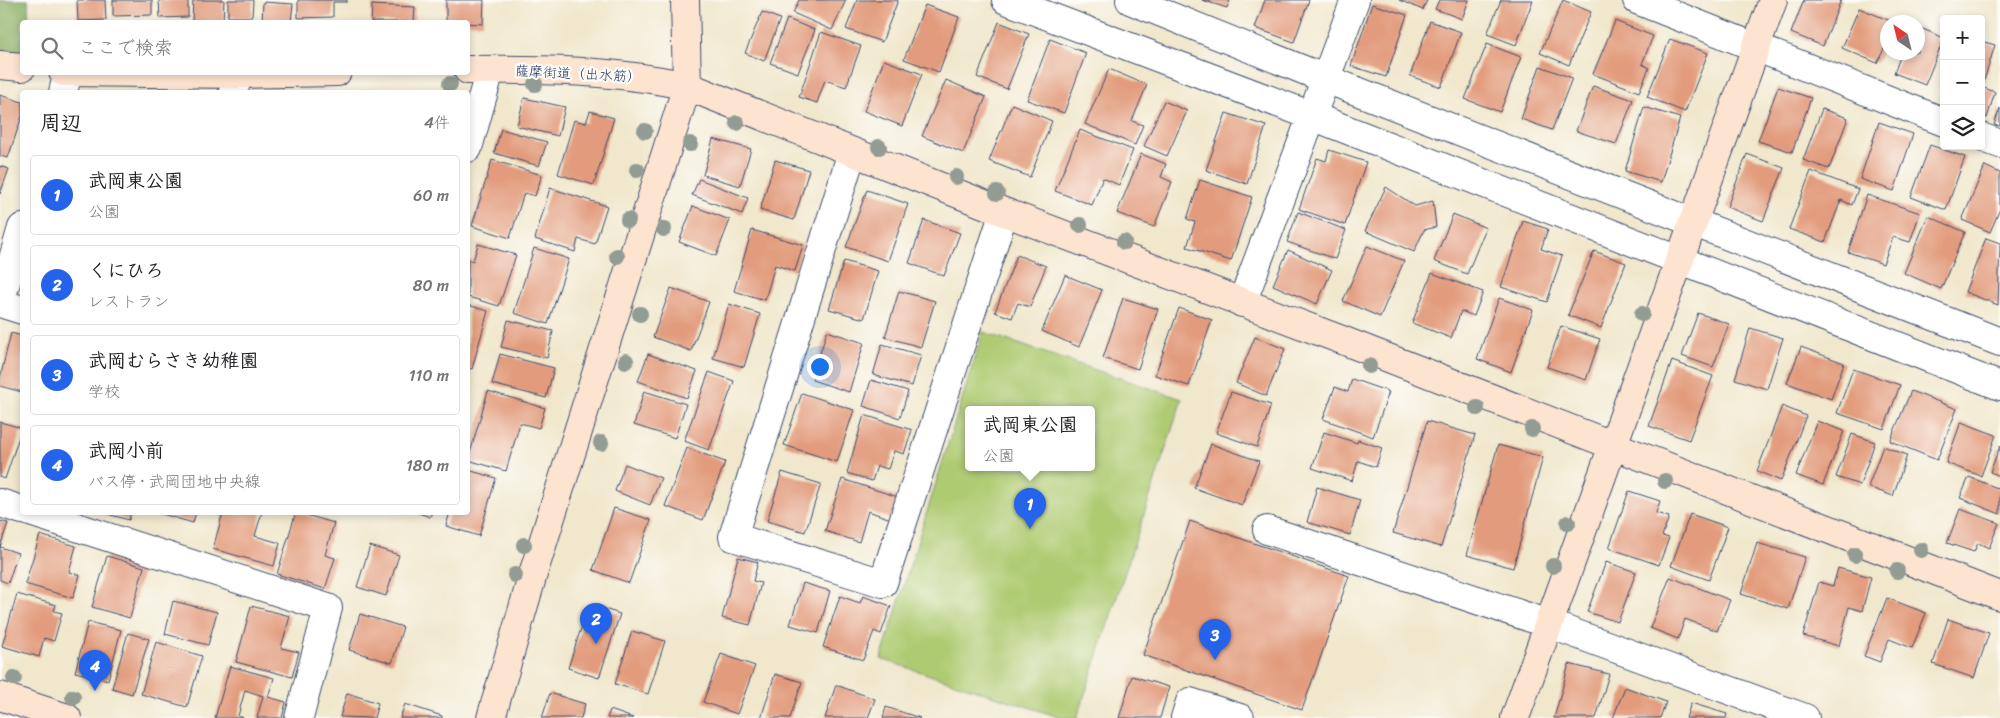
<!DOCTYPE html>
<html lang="ja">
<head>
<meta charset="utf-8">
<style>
	:root { --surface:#fff; --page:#f6f6f6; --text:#202124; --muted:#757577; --line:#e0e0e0; --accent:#2563eb }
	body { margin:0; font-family:Sriracha,"Klee One",sans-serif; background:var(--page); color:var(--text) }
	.controls { position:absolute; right:15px; top:15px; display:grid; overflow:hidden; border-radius:5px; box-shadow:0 2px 8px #0003 }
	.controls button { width:45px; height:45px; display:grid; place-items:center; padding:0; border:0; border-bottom:1px solid var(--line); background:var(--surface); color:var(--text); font:25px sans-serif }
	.compass { position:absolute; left:1880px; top:15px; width:45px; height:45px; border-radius:50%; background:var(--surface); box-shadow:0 2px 8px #0003; rotate:325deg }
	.you { position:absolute; left:819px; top:366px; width:18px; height:18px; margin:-12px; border:4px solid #fff; border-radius:50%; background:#1a73e8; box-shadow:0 0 0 8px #1a73e833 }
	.badge { display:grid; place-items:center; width:32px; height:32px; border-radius:50%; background:var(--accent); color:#fff; font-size:16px; font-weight:700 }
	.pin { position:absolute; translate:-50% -41px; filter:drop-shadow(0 1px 2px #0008) }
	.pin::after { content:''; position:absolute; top:26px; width:18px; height:15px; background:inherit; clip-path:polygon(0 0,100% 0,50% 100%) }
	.popup { position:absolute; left:965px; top:406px; width:130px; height:65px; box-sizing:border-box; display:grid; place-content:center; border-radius:5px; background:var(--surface); filter:drop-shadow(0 1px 4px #0005); font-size:16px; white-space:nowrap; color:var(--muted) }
	.popup b { font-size:19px; color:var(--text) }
	.popup::after { content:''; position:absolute; left:50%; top:100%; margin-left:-10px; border:10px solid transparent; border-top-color:var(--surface) }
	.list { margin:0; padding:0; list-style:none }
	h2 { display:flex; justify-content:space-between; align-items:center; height:65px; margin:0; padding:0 20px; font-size:21px }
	h2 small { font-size:16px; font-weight:400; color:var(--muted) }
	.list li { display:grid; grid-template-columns:32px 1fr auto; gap:15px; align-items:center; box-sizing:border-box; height:80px; margin:0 10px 10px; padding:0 10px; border:1px solid var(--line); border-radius:5px }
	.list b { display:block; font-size:19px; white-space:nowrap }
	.list p { margin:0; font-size:16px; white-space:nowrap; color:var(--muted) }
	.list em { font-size:16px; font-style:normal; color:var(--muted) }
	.icon { flex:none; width:28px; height:28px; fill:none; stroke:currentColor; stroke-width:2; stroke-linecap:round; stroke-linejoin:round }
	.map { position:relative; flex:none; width:2000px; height:718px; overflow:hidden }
	.search { position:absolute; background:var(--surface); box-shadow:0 2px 8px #0003; left:20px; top:20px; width:450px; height:55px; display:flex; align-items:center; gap:12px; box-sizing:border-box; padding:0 18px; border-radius:5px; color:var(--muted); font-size:19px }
	.panel { position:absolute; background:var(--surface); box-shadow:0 2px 8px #0003; left:20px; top:90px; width:450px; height:425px; border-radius:5px }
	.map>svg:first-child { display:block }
</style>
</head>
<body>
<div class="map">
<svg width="2000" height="718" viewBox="0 0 2000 718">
	<rect width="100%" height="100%" fill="#fdfcf7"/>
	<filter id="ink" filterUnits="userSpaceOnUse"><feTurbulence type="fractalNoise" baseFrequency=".02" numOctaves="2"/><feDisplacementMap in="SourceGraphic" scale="10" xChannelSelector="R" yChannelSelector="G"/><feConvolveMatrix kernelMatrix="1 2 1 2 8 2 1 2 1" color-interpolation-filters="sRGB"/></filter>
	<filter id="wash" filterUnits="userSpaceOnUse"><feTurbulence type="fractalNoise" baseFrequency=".0096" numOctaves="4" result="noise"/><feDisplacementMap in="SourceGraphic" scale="20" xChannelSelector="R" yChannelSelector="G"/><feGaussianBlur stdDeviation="1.12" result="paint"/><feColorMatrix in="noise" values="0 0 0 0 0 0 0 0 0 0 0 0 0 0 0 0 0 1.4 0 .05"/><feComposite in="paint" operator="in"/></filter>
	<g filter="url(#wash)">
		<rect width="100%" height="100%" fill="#f0e7cc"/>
		<path fill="#afcb72" stroke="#657d68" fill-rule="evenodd" d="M983 332 1182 399 1077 718H1062L881 659ZM969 410H1091V468H969Z"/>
		<path fill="#8baf64" stroke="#536f61" d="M0 0H28L29 22H22V53L0 51Z"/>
		<g id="blocks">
			<path fill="#e29b7d" d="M77 0H105L106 20 78 21Z
				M113 0H152V15L113 16Z
				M159 0H188V17L160 18Z
				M193 0H224L223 22H192Z
				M228 0H253L252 17H228Z
				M298 0H347V2H333V17L298 18Z
				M446 0H484L483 24 446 22Z
				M799 0H846L832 30 793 13Z
				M857 0H898L882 42 846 29Z
				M1202 0H1230L1227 8Z
				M1265 0H1309L1294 42 1255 28Z
				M1399 0H1427L1423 10Z
				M1439 0H1469L1462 19 1435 9Z
				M1501 0H1533L1516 45 1487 34Z
				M1563 0 1591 12 1569 65 1540 53Z
				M1804 0H1841L1823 46 1791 33Z
				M263 2 293 4 291 22H262Z
				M1372 4 1407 15 1386 77 1351 66Z
				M372 5 415 7 414 22H371Z
				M925 5 959 17 939 72 904 59Z
				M1859 8 1893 22H1888V41L1877 63 1842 48Z
				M762 12 780 19 764 61 745 53Z
				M787 19 815 30 798 73 770 63Z
				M1430 21 1461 32 1441 87 1410 76Z
				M1615 21 1653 36 1642 64 1649 68 1639 92 1593 74Z
				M999 22 1029 34 1007 89 977 77Z
				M1918 27 1944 38 1925 85 1894 73 1902 52H1918Z
				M821 32 861 46 846 87 825 80 817 103 799 97Z
				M1050 39 1086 53 1064 113 1027 100Z
				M1670 39 1708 53 1685 112 1647 97Z
				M1981 41 1995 45 1982 87H1981Z
				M1487 44 1521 57 1500 112 1465 99Z
				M884 60 922 74 902 126 864 111Z
				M1540 66 1572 78 1552 130 1521 119Z
				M1109 69 1147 85 1132 121 1143 125 1135 145 1085 124Z
				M946 80 986 97 963 153 922 136Z
				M1593 86 1633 100 1616 144 1576 131Z
				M1778 87 1811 98 1792 152 1758 141Z
				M1981 87 1995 92 1987 118 1981 117Z
				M0 95 22 102V116L8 158 0 156Z
				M524 98 565 107 558 136 517 126Z
				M1164 101 1187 111 1167 156 1144 146Z
				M1012 104 1052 121 1030 177 989 161Z
				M1644 107 1680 118 1661 182 1625 171Z
				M2000 108V126L1994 125Z
				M1822 109 1848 118 1829 169 1803 160Z
				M590 111 614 118 594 185 558 174 574 120 586 123Z
				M1226 113 1266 126 1247 184 1206 170Z
				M1879 122 1913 134 1894 191 1860 179Z
				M501 129 547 142 539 166 494 153Z
				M1080 130 1133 150 1119 185 1103 178 1092 205 1055 191Z
				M713 139 751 149 740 186 703 175Z
				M1930 145 1965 157 1946 210 1911 197Z
				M1329 150 1366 162 1345 225 1299 209 1317 158 1326 161Z
				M1141 154 1166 164 1161 177 1172 182 1154 227 1117 213Z
				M1747 154 1784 168 1763 221 1727 207Z
				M492 160 542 175 535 196 524 193 510 238 472 226Z
				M775 160 809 170 794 220 760 210Z
				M0 166 9 169 0 194Z
				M1985 166 2000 173V209L1990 232 1962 220Z
				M1811 171 1858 189 1852 205 1841 200 1825 242 1789 229Z
				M699 179 748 198 742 214 692 195Z
				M1200 180 1252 197 1231 261 1187 247 1195 222 1187 219Z
				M1386 187 1415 206 1433 201 1436 227 1424 230 1414 252 1365 231Z
				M550 188 607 206 595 244 578 239 575 252 535 239Z
				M867 190 908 204 888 261 846 247Z
				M1867 195 1920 213 1910 242 1893 237 1883 264 1848 252Z
				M693 206 730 220 716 256 679 242Z
				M1298 212 1346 230 1335 259 1287 242Z
				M1453 214 1486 228 1467 274 1434 261Z
				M1928 216 1965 232 1941 289 1904 273Z
				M924 220 960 233 944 276 909 263Z
				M1523 221 1548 229 1541 249 1562 256 1547 302 1501 287Z
				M752 230 803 245 795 271 775 265 765 300 734 291Z
				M1986 238 2000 243 1998 305 1965 292Z
				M478 244 516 255 499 306 468 297V259L473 261Z
				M1367 246 1404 261 1380 317 1343 301Z
				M534 248 569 259 548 324 514 313Z
				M1288 250 1332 270 1317 304 1273 285Z
				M1594 251 1626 263 1601 328 1568 315Z
				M1017 255 1046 266 1030 307 1018 303 1012 318 995 312Z
				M844 261 878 271 864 319 829 309Z
				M1432 273 1483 292 1474 316 1461 311 1451 338 1412 323Z
				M1065 275 1102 290 1079 347 1042 331Z
				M671 288 709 302 691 351 653 337Z
				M899 291 935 301 921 347 885 337Z
				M1123 298 1158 309 1138 369 1103 358Z
				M1499 298 1533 310 1511 372 1477 359Z
				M729 304 760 314 744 367 713 358Z
				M468 305 488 311 472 369 468 368Z
				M1179 308 1212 320 1189 386 1155 375Z
				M1698 313 1729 324 1713 367 1682 356Z
				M508 320 553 331 547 358 501 347Z
				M1561 326 1600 339 1586 380 1547 367Z
				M1750 328 1783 338 1767 389 1735 379Z
				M827 331 864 343 849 392 812 380Z
				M11 333 22 336V392L0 386V378Z
				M1255 337 1285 349 1266 396 1236 383Z
				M882 344 921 355 912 386 873 375Z
				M1801 347 1844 363 1831 399 1787 383Z
				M500 354 554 368 546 398 492 384Z
				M648 354 697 371 687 398 638 381Z
				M1672 361 1713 376 1689 440 1649 426Z
				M1853 369 1900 385 1884 429 1837 413Z
				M709 372 734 381 709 450 684 441Z
				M1352 379 1389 392 1373 437 1323 419 1335 387 1348 392Z
				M871 380 908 391 900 418 863 406Z
				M488 391 545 408 539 428 520 423 506 471 468 460Z
				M644 391 686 404 675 438 634 425Z
				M1911 391 1957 409 1937 460 1890 441Z
				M1231 392 1271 405 1257 447 1216 433Z
				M802 393 854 410 837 462 784 445Z
				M1782 406 1806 416 1781 481 1757 471Z
				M864 415 912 430 904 454 894 451 888 469 877 466 872 481 847 473Z
				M1427 421 1475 435 1441 547 1393 533Z
				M1817 421 1844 431 1823 485 1796 475Z
				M0 422 22 428 5 479 0 477Z
				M1961 422 1996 435 1981 476 1946 463Z
				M1324 432 1357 443 1358 440 1382 448 1376 467 1358 461 1352 481 1312 468Z
				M1852 434 1875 442 1860 485 1836 477Z
				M1211 444 1259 461 1242 505 1194 488Z
				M1498 445 1543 457 1513 568 1467 555Z
				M1883 446 1907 455 1893 496 1868 487Z
				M2000 446V476L1990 472Z
				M687 448 725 462 703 520 665 506Z
				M625 464 661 478 650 505 615 491Z
				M468 470 496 478 479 536 446 526 450 512H468Z
				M782 472 821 484 805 532 767 521Z
				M1969 477 2000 489V514L1960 498Z
				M842 479 898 497 891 519 868 511 859 542 825 531Z
				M1317 487 1360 500 1350 535 1307 522Z
				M1629 491 1660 501 1656 513 1669 517 1662 536 1669 538 1659 565 1609 548Z
				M614 508 651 520 629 583 593 570Z
				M1960 509 1999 523 1989 548 1978 543 1974 552 1947 543Z
				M100 512H131L129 520Z
				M155 512H196L193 523Z
				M223 512H262L255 536 280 543 274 566 213 549Z
				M296 512 334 523 325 555 335 558 325 589 277 574Z
				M416 512H432L430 517Z
				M1690 514 1728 527 1709 580 1671 566Z
				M0 521 8 523 0 547 18 553 8 583 0 580Z
				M1190 521 1349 576 1302 710 1143 655Z
				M40 535 76 546 69 572 80 575 73 598 25 584Z
				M1757 543 1805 557 1788 609 1741 594Z
				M370 546 399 555 386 596 357 587Z
				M107 556 144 567 130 618 92 607Z
				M738 557 758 562 753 581 761 583 750 625 722 618Z
				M1606 562 1636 572 1618 622 1587 612Z
				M1838 568 1871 577 1862 611 1849 607 1839 646 1803 636 1819 582 1833 586Z
				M1670 577 1730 600 1717 631 1685 619 1678 639 1650 628Z
				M803 583 830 591 818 633 790 625Z
				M17 594 56 605 54 611 62 613 54 641 44 638 39 657 2 646Z
				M840 596 860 603 863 596 891 606 881 634 874 631 863 660 823 647Z
				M1887 598 1926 613 1912 648 1889 639 1880 662 1864 656Z
				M173 601 217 612 208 645 165 634Z
				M589 604 620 614 599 678 568 668Z
				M251 606 290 616 281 648 299 652 292 677 236 662Z
				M360 614 403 627 392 663 349 650Z
				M1948 619 1989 633 1974 678 1933 664Z
				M88 622 121 630 108 680 75 672Z
				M632 631 665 641 648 694 615 684Z
				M128 633 149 639 132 694 112 688Z
				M156 642 202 656 187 707 141 694Z
				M721 654 755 666 737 714 703 702Z
				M1569 664 1609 674 1596 718H1554Z
				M230 666 274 678 268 697 286 702 282 718H257L263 696 245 690 238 716 244 718H215Z
				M775 674 802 682 790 718H761Z
				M1132 676 1169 687 1160 718H1119Z
				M836 685 875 699 868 718H825Z
				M1625 687 1666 702 1660 718H1613Z
				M347 693 378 703 374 718 340 717Z
				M550 693 585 704 581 718H542Z
				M1691 703 1727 714 1726 718H1686Z
				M405 704 442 716V718H400Z
				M886 707 920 718H883Z
				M610 710 633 718H607Z"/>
		</g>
	</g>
	<g filter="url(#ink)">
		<use href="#blocks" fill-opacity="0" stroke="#3b4b6e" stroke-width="1"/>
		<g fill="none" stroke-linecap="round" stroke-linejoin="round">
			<g stroke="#3b4b6e" stroke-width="30">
				<path id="street" d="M1006 0 1312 116 2000 386
					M1130 0 1326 79 2000 342
					M1637 0 1944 122
					M63 92 68 73
					M233 92 239 74
					M1981 137 2000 144
					M468 148 490 70
					M852 152 733 537 883 583 1004 212
					M0 303 22 228
					M0 303 22 310
					M1242 303 1355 0
					M0 503 22 510
					M30 512 328 608 299 718
					M1267 530 1549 624 1805 718
					M1185 718 1190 702 1240 718"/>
			</g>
			<g stroke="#3b4b6e" stroke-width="30">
				<path id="secondary" d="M0 65 22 67
					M468 70C540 69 616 70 687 86L1004 212 1342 340 2000 596
					M63 72 239 74 337 72
					M0 696 67 718
					M491 718 533 574 687 86 685 0
					M1515 718 1773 0"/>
			</g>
			<use href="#street" stroke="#fff" stroke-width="28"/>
			<use href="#secondary" stroke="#fde4d1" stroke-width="28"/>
		</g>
		<g fill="#939c93">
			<circle cx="450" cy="84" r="8"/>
			<circle cx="535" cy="84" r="8"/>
			<circle cx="737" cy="123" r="8"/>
			<circle cx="645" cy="131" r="8"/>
			<circle cx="690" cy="144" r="8"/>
			<circle cx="879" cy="147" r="8"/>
			<circle cx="637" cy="170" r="8"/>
			<circle cx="956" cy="177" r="8"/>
			<circle cx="997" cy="193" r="8"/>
			<circle cx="628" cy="220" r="8"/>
			<circle cx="1080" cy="225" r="8"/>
			<circle cx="664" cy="229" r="8"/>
			<circle cx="1124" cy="242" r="8"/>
			<circle cx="617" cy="256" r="8"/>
			<circle cx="640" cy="314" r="8"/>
			<circle cx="1642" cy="314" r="8"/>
			<circle cx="626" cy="361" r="8"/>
			<circle cx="1369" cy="366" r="8"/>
			<circle cx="1477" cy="408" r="8"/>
			<circle cx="1532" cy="429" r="8"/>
			<circle cx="601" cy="443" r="8"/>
			<circle cx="1665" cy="481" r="8"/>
			<circle cx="1568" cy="523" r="8"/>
			<circle cx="524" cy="545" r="8"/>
			<circle cx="1921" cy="550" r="8"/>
			<circle cx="1855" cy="555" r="8"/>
			<circle cx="1553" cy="566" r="8"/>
			<circle cx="1897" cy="571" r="8"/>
			<circle cx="515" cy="575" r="8"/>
			<circle cx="14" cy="678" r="8"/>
			<circle cx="73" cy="697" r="8"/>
		</g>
	</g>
	<g text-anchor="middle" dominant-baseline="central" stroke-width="4.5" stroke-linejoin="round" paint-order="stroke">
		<g font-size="14" fill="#1b2f5e" stroke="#fdfcf7">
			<text transform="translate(578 74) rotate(3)">薩摩街道（出水筋）</text>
		</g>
	</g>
</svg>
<div class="controls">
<button>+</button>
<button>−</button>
<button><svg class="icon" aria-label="layers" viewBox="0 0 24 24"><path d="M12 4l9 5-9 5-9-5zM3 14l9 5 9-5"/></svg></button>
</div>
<svg class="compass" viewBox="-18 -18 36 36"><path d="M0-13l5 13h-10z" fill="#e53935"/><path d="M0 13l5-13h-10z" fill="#757577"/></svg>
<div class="you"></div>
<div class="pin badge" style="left:1030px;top:529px">1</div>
<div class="popup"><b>武岡東公園</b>公園</div>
<div class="pin badge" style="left:596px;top:644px">2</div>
<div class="pin badge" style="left:1215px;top:660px">3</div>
<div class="pin badge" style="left:95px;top:691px">4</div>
<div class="search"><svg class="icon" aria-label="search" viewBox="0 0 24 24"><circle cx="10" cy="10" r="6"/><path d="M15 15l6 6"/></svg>ここで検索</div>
<section class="panel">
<h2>周辺<small>4件</small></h2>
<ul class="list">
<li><span class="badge">1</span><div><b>武岡東公園</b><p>公園</p></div><em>60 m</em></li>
<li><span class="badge">2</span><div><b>くにひろ</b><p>レストラン</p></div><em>80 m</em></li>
<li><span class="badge">3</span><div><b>武岡むらさき幼稚園</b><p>学校</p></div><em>110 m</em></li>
<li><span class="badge">4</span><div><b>武岡小前</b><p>バス停 · 武岡団地中央線</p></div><em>180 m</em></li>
</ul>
</section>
</div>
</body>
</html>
